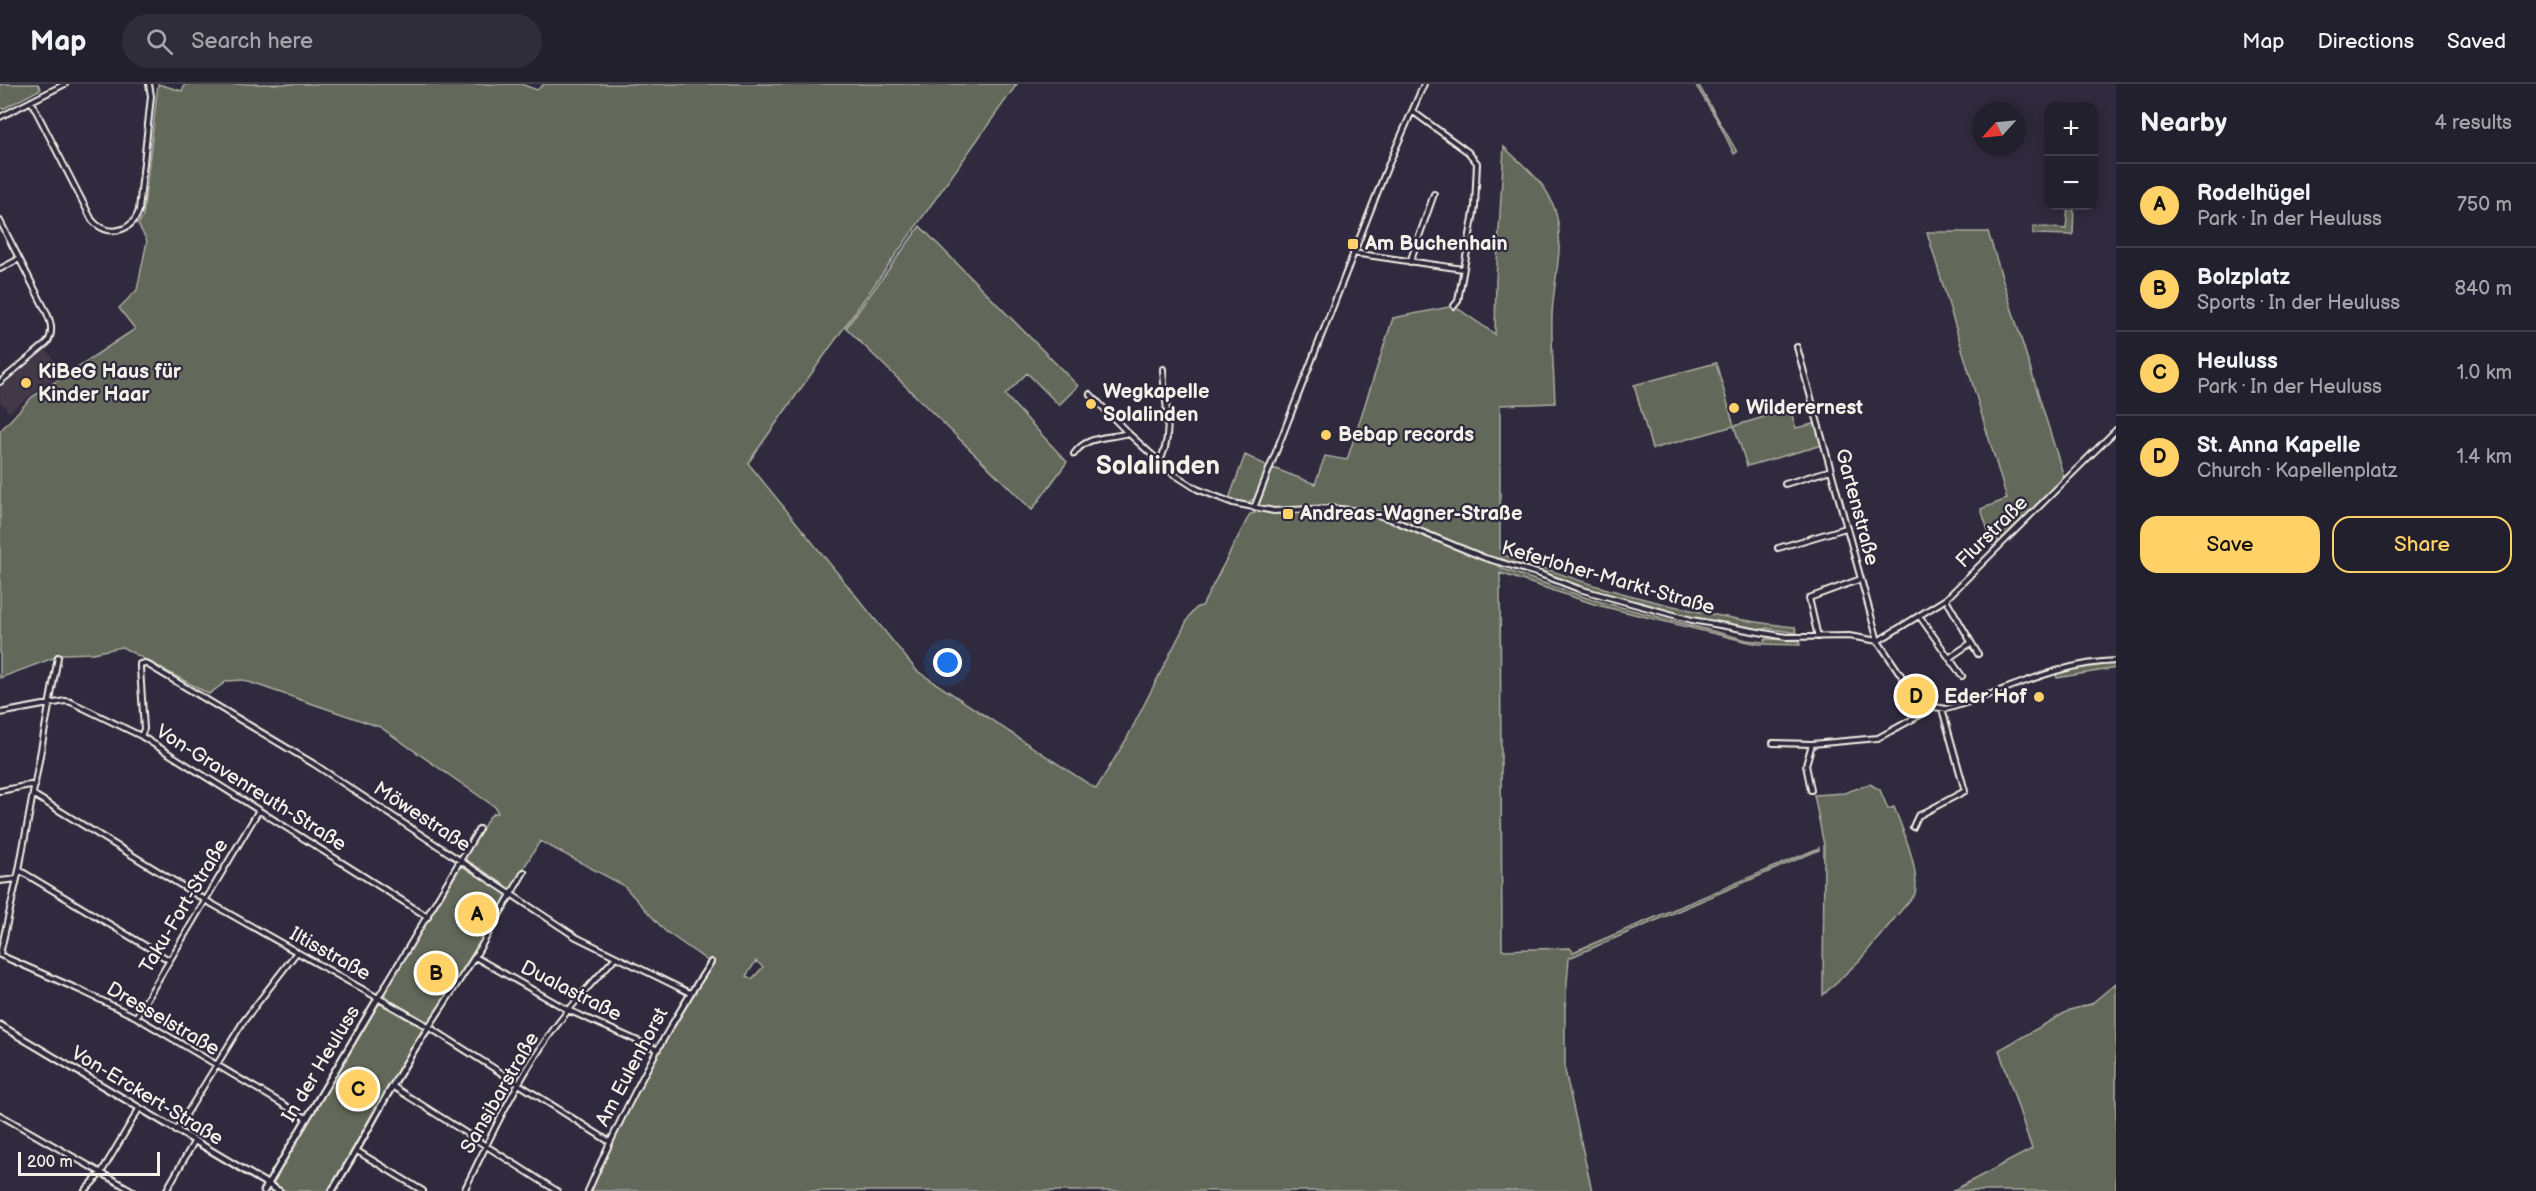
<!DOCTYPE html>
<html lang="en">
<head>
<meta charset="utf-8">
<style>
	:root { --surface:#23202e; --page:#2f2d3a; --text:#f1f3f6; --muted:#a3a3aa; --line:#403e4a; --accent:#ffd166 }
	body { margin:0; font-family:"Balsamiq Sans",sans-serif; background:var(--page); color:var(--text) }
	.controls { position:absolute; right:18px; top:18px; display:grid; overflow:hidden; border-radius:12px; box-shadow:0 3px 15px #0003 }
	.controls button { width:54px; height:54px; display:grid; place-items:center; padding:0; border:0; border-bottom:2px solid var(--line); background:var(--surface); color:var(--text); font:30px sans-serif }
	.compass { position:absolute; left:1972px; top:18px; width:54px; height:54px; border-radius:50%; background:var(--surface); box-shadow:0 3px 15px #0003; rotate:243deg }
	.scale { position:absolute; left:18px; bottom:15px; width:142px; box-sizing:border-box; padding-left:6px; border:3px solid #f4f1e8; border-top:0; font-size:16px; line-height:21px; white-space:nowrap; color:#f4f1e8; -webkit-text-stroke:4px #2f2a3d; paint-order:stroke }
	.you { position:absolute; left:948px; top:579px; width:21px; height:21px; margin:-15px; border:4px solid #fff; border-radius:50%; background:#1a73e8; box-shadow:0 0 0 9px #1a73e833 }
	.badge { display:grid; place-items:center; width:39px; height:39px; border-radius:50%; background:var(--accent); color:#111; font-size:20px; font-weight:700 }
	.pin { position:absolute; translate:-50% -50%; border:3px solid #fff; box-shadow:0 2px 6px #0006 }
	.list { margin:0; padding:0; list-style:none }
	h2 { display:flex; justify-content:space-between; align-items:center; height:78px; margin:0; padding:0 24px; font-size:26px }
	h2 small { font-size:20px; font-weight:400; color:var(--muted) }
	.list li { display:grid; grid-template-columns:39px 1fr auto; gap:18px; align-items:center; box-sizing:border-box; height:84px; padding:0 24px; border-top:2px solid var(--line) }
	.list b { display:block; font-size:22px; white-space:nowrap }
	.list p { margin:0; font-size:20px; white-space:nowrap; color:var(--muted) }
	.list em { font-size:20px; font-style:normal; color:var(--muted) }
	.actions { display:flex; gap:12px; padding:18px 24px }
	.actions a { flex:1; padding:14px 0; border:2px solid var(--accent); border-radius:18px; text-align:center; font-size:21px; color:var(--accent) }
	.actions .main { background:var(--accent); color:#111 }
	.icon { flex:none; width:33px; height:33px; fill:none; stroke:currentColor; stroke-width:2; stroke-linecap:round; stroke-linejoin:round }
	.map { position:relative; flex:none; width:2116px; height:1107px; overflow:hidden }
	header { display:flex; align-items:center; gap:36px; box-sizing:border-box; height:84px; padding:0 30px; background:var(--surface); border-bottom:2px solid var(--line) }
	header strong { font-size:28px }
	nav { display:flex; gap:33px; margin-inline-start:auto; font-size:21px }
	.search { width:420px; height:54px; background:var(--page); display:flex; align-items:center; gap:15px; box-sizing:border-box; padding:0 21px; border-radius:33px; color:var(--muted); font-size:22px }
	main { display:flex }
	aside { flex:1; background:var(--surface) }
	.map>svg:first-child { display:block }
</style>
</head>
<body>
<header>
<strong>Map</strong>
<div class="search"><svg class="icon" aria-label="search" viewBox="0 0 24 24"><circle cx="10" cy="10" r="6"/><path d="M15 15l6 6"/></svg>Search here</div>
<nav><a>Map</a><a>Directions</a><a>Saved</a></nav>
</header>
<main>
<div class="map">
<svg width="2116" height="1107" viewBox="0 0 2116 1107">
	<rect width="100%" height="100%" fill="#2f2a3d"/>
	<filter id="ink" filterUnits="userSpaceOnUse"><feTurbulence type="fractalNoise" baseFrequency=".0167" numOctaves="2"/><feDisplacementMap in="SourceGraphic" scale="12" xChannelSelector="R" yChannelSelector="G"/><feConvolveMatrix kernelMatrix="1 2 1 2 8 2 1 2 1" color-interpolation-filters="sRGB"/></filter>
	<g filter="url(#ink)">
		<path fill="#423947" d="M46 266 63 287 9 328 0 317V304Z"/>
		<path fill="#62675a" stroke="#abaca1" stroke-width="1.5" fill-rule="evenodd" d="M0 0H38L41 5 3 25 0 24Z
			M158 0 182 7 185 0H521L537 6 544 0H1017L748 379 917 587 1096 705 1126 656 1190 531 1197 523 1202 522 1250 430 1255 429 1273 384 1315 400 1325 372 1347 376 1393 234 1454 222 1495 250 1496 195 1504 63C1521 80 1543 96 1552 118 1568 154 1553 195 1552 232 1551 261 1554 290 1555 319L1500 321V470C1533 479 1564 492 1597 502 1662 521 1728 536 1795 543L1797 549 1766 544 1763 546H1756L1695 534 1641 518 1597 509 1513 480 1501 474 1500 484 1590 515 1747 556 1764 558 1766 555 1799 556 1800 561 1759 560 1744 557 1597 521 1500 489 1502 866 1570 864 1573 868 1819 764V766L1569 874 1565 924V987L1592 1107H591L613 1056 663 958 674 944 712 880 665 847 623 801 540 757 511 805 465 775 489 733 494 729H498L495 723 380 643 243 596 227 597 209 610 122 563 93 569 64 570 0 594V347L32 313 135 245 119 224 137 206 147 157 138 140 143 132ZM756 877 763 883 752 895 746 892Z
			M1695 0H1698L1737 68 1734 70 1718 37Z
			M2068 122H2074L2073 151 2033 150V142L2066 145Z
			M920 142 1078 302 1059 321 1027 289 1005 311 1067 378 1032 426 846 244Z
			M1927 148H1988L2064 393 2003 455 2001 452 1997 454 1999 459 1994 465 1981 425 2007 415Z
			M1716 279 1734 342 1790 325 1796 344 1817 339 1823 361 1747 382 1734 342 1652 365 1634 301Z
			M1245 371 1268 382 1254 415 1247 419 1229 415Z
			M2116 579V584L2057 594 2055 588Z
			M1870 700 1880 706 1888 725 1894 723C1903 746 1920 786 1915 810L1859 877 1823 911 1824 761 1814 711 1844 709Z
			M463 782 506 810V814L442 920 427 938 385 914V908L460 784Z
			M2116 899V1107H1952L2032 1065 1999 966 2070 926 2091 920Z
			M382 920 422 943 423 947 330 1107H286L271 1099 378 921Z"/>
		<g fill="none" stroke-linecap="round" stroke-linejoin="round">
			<g stroke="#f4f1e8" stroke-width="8">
				<path id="minor" d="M31 17 92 136C107 154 133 148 139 126L151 12 149 0
					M1412 27 1468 68 1477 79 1475 123 1458 217 1454 222
					M0 33 65 0
					M0 137 46 227C51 238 54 248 47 259L0 298
					M1353 169 1463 185
					M1410 178 1434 110
					M0 185 19 175
					M1797 263 1878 557 1907 600 1935 623 1946 625C2005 609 2053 579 2116 577
					M1090 310 1128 349 1172 389 1197 405 1233 419 1274 427 1330 424 1368 428 1390 435 1485 474 1540 490 1579 505 1692 536 1786 553 1849 552 1878 557
					M1074 370C1087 351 1107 355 1128 349
					M1159 378C1175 352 1164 315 1163 285
					M1785 400 1831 386
					M1254 424 1387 84 1424 0
					M1778 464 1846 444
					M1946 515 1978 570
					M1920 533 1962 592
					M1818 553 1809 514 1861 495
					M1878 557 1946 515 2116 346
					M1949 574 1971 559
					M0 629 65 617 71 618 141 652 428 833
					M141 652 144 645 140 584V580L145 579 314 680 576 853 690 909
					M1773 659 1812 660 1878 654 1935 623
					M1811 706 1806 681 1812 660
					M0 707 30 701 35 702
					M34 711 205 816 378 914 479 745
					M1913 743 1918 732 1965 707 1942 625
					M19 786 169 876
					M524 788 476 871 429 943 610 1058
					M0 797 17 795
					M0 870 19 786 58 573
					M0 871 82 907 136 933 306 1034
					M475 873 568 926 656 965
					M136 933 259 726
					M392 1002 557 1107
					M0 1031 133 1107
					M176 1047 243 938 297 868
					M357 1067 423 1107
					M85 1107 101 1089 139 1025
					M166 1107 194 1058
					M464 1107C488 1058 511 1008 542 962 563 930 589 902 615 874
					M588 1107C623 1027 662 951 711 878"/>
			</g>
			<g stroke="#f4f1e8" stroke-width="9">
				<path id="tertiary" d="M0 941 279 1107
					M264 1107 378 914 429 943C393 995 366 1053 332 1107"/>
			</g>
			<use href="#minor" stroke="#2f2a3d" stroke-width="4"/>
			<use href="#tertiary" stroke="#2f2a3d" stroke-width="4.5"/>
		</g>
	</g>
	<g fill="#ffd166" stroke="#2f2a3d" stroke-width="2">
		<rect x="1347" y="154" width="12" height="12" rx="3"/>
		<circle cx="26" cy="299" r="6"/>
		<circle cx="1091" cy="320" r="6"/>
		<circle cx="1734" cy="324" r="6"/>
		<circle cx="1326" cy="351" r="6"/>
		<rect x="1282" y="424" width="12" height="12" rx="3"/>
		<circle cx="2039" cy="613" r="6"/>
	</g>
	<g text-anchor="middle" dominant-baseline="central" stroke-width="4.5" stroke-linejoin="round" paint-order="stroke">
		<g font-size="20" font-weight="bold" fill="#f4f1e8" stroke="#2f2a3d" text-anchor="start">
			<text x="1365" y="160">Am Buchenhain</text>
			<text x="38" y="288">KiBeG Haus für<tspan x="38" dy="23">Kinder Haar</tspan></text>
			<text x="1103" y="308">Wegkapelle<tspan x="1103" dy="23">Solalinden</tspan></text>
			<text x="1746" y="324">Wilderernest</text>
			<text x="1338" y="351">Bebap records</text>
			<text x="1300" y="430">Andreas-Wagner-Straße</text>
			<text x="2027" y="613" text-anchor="end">Eder Hof</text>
		</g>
		<g font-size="20" fill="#f4f1e8" stroke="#2f2a3d">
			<text transform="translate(1857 423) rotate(75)">Gartenstraße</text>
			<text transform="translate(1992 448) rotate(-45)">Flurstraße</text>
			<text transform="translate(1608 494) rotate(16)">Keferloher-Markt-Straße</text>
			<text transform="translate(251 704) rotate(32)">Von-Gravenreuth-Straße</text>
			<text transform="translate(422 733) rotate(33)">Möwestraße</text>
			<text transform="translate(184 822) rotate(-59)">Taku-Fort-Straße</text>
			<text transform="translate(330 870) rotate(29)">Iltisstraße</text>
			<text transform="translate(571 907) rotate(27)">Dualastraße</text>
			<text transform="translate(163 935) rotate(30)">Dresselstraße</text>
			<text transform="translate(321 980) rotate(-59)">In der Heuluss</text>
			<text transform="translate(632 983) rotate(-62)">Am Eulenhorst</text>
			<text transform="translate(500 1009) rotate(-60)">Sansibarstraße</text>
			<text transform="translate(147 1012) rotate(31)">Von-Erckert-Straße</text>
		</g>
		<g font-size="26" font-weight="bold" fill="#f4f1e8" stroke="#2f2a3d">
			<text x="1158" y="382">Solalinden</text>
		</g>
	</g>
</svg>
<div class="controls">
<button>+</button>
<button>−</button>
</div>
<svg class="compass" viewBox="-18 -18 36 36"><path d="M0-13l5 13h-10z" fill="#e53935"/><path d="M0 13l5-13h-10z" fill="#a3a3aa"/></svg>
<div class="scale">200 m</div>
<div class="you"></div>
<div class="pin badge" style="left:477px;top:830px">A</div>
<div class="pin badge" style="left:436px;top:889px">B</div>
<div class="pin badge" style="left:358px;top:1005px">C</div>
<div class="pin badge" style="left:1916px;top:612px">D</div>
</div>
<aside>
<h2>Nearby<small>4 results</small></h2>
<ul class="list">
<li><span class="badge">A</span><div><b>Rodelhügel</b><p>Park · In der Heuluss</p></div><em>750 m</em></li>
<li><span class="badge">B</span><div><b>Bolzplatz</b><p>Sports · In der Heuluss</p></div><em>840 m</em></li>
<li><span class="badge">C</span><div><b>Heuluss</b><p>Park · In der Heuluss</p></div><em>1.0 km</em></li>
<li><span class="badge">D</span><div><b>St. Anna Kapelle</b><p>Church · Kapellenplatz</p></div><em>1.4 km</em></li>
</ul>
<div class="actions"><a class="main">Save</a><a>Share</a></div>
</aside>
</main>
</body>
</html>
